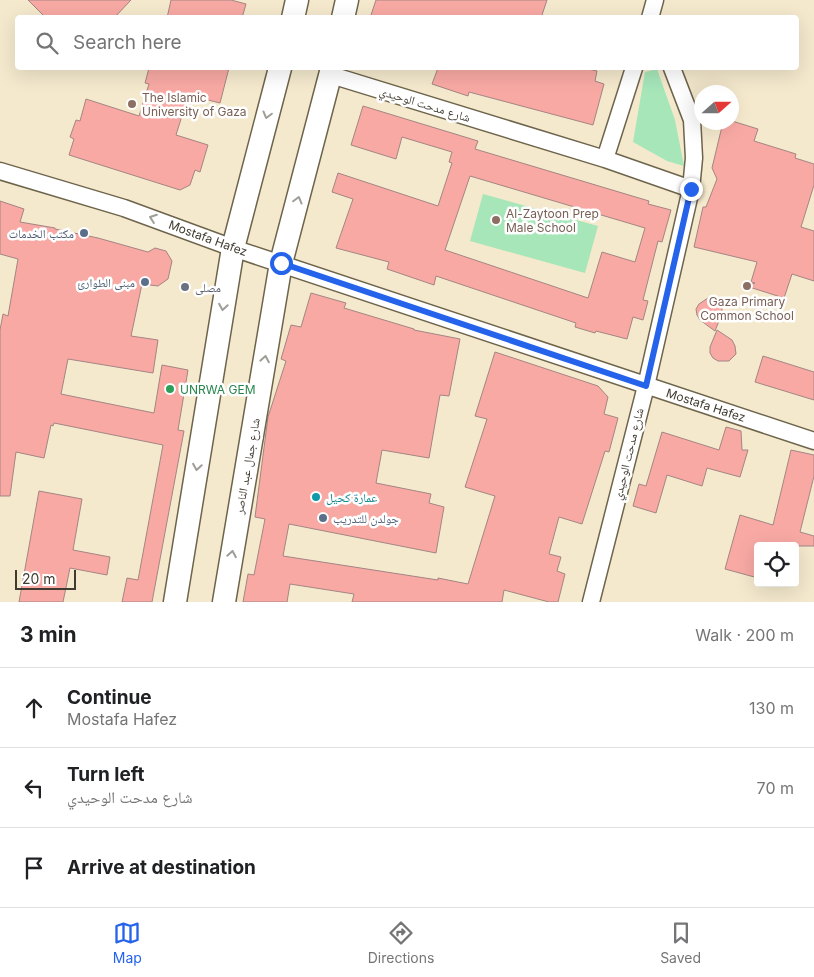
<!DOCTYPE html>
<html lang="en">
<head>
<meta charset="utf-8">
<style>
	:root { --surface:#fff; --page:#f6f6f6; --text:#202124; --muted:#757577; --line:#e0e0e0; --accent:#2563eb }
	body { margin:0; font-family:Inter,"Noto Naskh Arabic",sans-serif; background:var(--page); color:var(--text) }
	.controls { position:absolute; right:15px; bottom:15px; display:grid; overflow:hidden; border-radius:5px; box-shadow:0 5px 20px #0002 }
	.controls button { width:45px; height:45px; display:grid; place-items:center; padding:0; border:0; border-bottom:1px solid var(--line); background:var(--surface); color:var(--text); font:25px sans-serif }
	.compass { position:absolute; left:694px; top:85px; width:45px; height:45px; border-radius:50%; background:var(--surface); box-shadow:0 5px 20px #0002; rotate:69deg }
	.scale { position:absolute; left:15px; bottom:12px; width:61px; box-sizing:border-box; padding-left:5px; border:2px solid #3f3b30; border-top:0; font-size:14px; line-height:18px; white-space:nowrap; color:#3f3b30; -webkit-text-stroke:4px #fff; paint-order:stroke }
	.stop { position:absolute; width:15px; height:15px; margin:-11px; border:4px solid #2563eb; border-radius:50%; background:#fff }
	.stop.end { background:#2563eb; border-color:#fff; box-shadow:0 1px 5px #0008 }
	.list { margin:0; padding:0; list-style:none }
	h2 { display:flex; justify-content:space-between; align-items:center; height:65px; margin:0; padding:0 20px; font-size:21px }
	h2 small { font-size:16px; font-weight:400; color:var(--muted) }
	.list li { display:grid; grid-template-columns:32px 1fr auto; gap:15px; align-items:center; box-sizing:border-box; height:80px; padding:0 20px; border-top:1px solid var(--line) }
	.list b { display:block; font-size:19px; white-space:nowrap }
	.list p { margin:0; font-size:16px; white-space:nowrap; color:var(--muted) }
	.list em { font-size:16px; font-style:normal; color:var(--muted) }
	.icon { flex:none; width:28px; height:28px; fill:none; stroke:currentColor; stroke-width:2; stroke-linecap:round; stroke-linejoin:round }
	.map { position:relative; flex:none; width:814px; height:602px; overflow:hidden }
	.search { position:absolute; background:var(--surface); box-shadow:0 5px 20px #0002; left:15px; right:15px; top:15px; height:55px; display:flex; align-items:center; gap:12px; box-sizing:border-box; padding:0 18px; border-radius:5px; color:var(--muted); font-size:19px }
	.sheet { height:305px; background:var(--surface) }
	nav { display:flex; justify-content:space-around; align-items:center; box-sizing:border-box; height:70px; border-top:1px solid var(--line); background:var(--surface); font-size:14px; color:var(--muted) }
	nav a { display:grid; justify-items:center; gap:2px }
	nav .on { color:var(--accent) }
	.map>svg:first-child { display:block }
</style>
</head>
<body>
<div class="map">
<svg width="814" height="602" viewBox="0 0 814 602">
	<rect width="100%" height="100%" fill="#f4e9cd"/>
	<path fill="#a6e6b9" d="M657 69 675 120 684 166 667 161 633 142 645 72Z
		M483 194 598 226 585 273 470 241Z"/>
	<path fill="#f8a9a4" stroke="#a48583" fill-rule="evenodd" d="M28 0H131L114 18H46Z
		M171 0H231L246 4 242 18H167Z
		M376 0H547L541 18H370Z
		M149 68H229L220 103 200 98 199 103 187 100 176 135 208 145 200 172 195 170 190 185 180 190 69 155 74 139 70 137 76 120 80 121 86 99 139 116 149 84 145 83Z
		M438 68H584L597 71 595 81 604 84 593 125 469 92 468 96 432 84Z
		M363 106 478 141 475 149 649 201 648 204 671 210 662 242 658 241 643 300 648 301 643 320 633 317 627 339 596 331 595 333 575 327 576 323 436 276 434 285 387 269 389 262 336 248 353 199 332 192 338 173 438 206 452 163 449 162 452 152 402 137 396 159 351 145ZM470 176 645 228 635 262 602 252 588 298 445 250Z
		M732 121 758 129 754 141 796 154 795 158 814 164V185L801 227 814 231V281L792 274 784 298 746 286 755 283 751 282 757 262 694 247 703 207H706L717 179 712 168 723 122H732Z
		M0 201 24 209 20 222 55 228V229L98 238 148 252 155 248 166 251 172 261 168 279 158 286 142 284 131 336 158 340 153 373 68 359 61 394 154 413 162 365 188 370 178 430 184 431 152 602H122L127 578 138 580 163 445 54 423 53 426 51 425 44 458 16 452 10 496H0V330L3 314 8 316 18 259 0 254Z
		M311 293 346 303 344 308 414 329V330L460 339 449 396 440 395 429 458 382 450 376 483 431 494 429 503 444 507 436 553 289 524 283 556 438 580V578L468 584 495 496 465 487 487 419 475 416 495 352 598 386 608 397 604 414 618 418 609 452 605 451 582 524 559 517 549 554 561 557 557 571 565 574 558 602H549L504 590 502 602H352L354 594 290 584 287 602H243L248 574 254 575 265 519 255 517 268 417 286 361 281 359 291 325 301 327Z
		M708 298 714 299 722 308V313L715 331 700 320 697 315 696 309 699 304Z
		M717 330 732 340 735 346 736 354 729 361H718L713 358 710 353V347Z
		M763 356 814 372V400L755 382Z
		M726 427 741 431 742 450H748L740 477 707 468 702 486 667 475 656 513 633 506 639 484 646 486 662 432 719 450Z
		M791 450 814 455V476L800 532 814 536V546H758V578L725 569 740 515 773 525Z
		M39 491 82 499 73 550 110 557 107 575 70 568 63 602H19Z"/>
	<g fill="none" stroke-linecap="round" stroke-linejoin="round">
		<g stroke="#6d644b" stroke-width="19">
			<path id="street" d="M650 18 655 0
				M331 75 605 159 691 189
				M605 159 634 68
				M0 171 124 208 233 248 814 441
				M591 602 646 386 691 189 694 158 692 120 672 68"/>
		</g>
		<g stroke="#6d644b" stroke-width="25">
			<path id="secondary" d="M293 18 297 0
				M343 18 347 0
				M175 602 233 248 280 68
				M224 602 281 263 332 68"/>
		</g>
		<use href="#street" stroke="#fff" stroke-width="16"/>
		<use href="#secondary" stroke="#fff" stroke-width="22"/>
	</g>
	<defs><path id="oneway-chevron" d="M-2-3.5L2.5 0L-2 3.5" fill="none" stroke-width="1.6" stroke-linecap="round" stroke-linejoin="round" transform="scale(1.25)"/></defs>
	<g stroke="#9f9d98">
		<use href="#oneway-chevron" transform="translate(267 115) rotate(105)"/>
		<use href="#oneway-chevron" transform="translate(298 200) rotate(-75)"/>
		<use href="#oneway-chevron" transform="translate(153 218) rotate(-160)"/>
		<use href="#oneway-chevron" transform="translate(223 307) rotate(99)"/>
		<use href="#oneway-chevron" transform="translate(265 359) rotate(-80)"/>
		<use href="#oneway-chevron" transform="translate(197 467) rotate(99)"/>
		<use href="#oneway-chevron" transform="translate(232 554) rotate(-80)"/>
	</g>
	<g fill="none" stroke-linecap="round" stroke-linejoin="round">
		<path stroke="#2563eb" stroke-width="6" d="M281 263 646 386 691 189"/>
	</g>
	<g fill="#8d6e63" stroke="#fff" stroke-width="2">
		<circle cx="132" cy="104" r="5"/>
		<circle cx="496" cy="220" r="5"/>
		<circle cx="747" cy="286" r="5"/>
	</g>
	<g fill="#5c6f8a" stroke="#fff" stroke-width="2">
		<circle cx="84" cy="233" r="5"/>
		<circle cx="145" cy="282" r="5"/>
		<circle cx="323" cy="518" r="5"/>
	</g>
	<circle fill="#6b7280" stroke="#fff" stroke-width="2" cx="185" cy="287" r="5"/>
	<circle fill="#2e9e5b" stroke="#fff" stroke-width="2" cx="170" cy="389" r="5"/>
	<circle fill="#0f9aa8" stroke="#fff" stroke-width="2" cx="316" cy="497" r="5"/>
	<g text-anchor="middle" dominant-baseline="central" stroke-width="5" stroke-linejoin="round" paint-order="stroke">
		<g font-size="12" fill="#785e54" stroke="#fff" text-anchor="start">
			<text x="142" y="97">The Islamic<tspan x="142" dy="14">University of Gaza</tspan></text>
			<text x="506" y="213">Al-Zaytoon Prep<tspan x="506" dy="14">Male School</tspan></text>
			<text x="747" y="301" text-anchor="middle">Gaza Primary<tspan x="747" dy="14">Common School</tspan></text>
		</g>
		<g font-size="12" fill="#3f3b30" stroke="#fff">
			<text transform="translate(425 104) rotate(17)">شارع مدحت الوحيدي</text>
			<text transform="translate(208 238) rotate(20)">Mostafa Hafez</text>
			<text transform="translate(706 405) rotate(18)">Mostafa Hafez</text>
			<text transform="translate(628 454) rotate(-76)">شارع مدحت الوحيدي</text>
			<text transform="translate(247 466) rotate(-80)">شارع جمال عبد الناصر</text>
		</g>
		<g font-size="12" fill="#4e5e75" stroke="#fff" text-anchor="end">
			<text x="74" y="233">مكتب الخدمات</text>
			<text x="135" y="282">مبنى الطوارئ</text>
			<text x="333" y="518" text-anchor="start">جولدن للتدريب</text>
		</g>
		<g font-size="12" fill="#5b616d" stroke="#fff" text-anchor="start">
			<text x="195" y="287">مصلى</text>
		</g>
		<g font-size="12" fill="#27864d" stroke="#fff" text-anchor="start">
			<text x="180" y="389">UNRWA GEM</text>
		</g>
		<g font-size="12" fill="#0d838f" stroke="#fff" text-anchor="start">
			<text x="326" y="497">عمارة كحيل</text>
		</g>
	</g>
</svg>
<div class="controls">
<button><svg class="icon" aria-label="locate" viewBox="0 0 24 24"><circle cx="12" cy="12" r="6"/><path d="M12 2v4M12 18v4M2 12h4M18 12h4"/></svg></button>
</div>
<svg class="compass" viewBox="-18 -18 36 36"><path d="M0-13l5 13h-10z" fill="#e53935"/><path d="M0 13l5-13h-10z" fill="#757577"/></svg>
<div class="scale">20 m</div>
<div class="stop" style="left:281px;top:263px"></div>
<div class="stop end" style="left:691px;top:189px"></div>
<div class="search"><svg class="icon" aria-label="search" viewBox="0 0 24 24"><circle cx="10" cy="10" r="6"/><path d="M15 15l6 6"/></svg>Search here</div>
</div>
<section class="sheet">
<h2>3 min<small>Walk · 200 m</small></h2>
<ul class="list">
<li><svg class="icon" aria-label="ahead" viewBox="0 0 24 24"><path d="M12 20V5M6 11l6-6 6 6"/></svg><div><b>Continue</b><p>Mostafa Hafez</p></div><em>130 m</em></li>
<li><svg class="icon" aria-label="left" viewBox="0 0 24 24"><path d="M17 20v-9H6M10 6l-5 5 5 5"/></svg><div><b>Turn left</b><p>شارع مدحت الوحيدي</p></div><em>70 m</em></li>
<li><svg class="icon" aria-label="arrive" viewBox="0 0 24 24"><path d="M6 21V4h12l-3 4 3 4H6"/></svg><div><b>Arrive at destination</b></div></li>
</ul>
</section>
<nav>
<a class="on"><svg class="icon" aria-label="map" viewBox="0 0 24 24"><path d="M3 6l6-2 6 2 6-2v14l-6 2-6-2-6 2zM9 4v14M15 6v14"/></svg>Map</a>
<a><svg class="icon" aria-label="directions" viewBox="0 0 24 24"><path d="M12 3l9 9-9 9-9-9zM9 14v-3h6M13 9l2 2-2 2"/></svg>Directions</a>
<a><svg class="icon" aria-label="saved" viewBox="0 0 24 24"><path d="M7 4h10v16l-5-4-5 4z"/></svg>Saved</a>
</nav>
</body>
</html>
